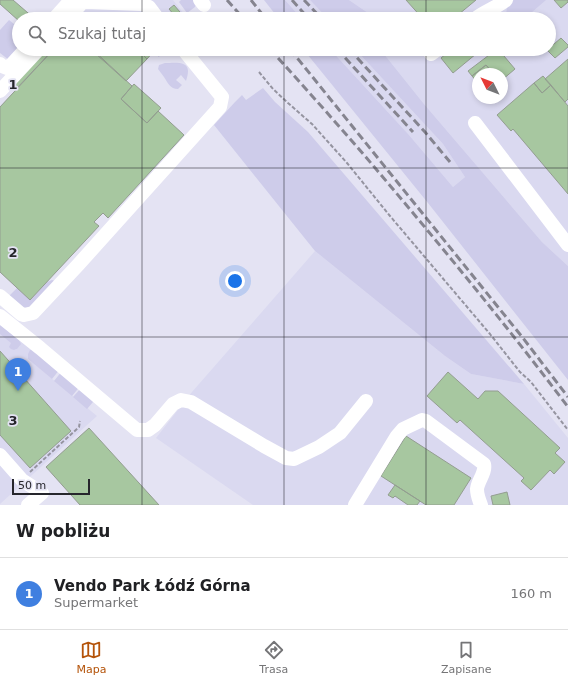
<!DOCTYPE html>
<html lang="pl">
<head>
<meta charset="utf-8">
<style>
	:root { --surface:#fff; --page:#f6f6f6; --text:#202124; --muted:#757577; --line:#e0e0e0; --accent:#b45309 }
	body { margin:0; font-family:"DejaVu Sans",sans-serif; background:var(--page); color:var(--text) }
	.compass { position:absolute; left:472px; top:68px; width:36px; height:36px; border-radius:50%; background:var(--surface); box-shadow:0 2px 6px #0003; rotate:312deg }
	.scale { position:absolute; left:12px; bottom:10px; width:78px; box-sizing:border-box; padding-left:4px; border:2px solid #26262c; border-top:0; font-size:11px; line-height:14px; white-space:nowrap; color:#26262c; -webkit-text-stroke:3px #e4e3f3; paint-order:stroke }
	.you { position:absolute; left:235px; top:281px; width:14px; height:14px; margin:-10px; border:3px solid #fff; border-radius:50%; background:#1a73e8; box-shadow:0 0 0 6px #1a73e833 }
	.badge { display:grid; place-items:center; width:26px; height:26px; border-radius:50%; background:var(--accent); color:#fff; font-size:13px; font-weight:700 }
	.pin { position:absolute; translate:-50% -33px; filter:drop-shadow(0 1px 2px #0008) }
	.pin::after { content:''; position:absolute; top:21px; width:14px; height:12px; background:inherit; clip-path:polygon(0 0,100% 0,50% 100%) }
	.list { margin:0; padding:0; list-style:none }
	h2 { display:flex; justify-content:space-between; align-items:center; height:52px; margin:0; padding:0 16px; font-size:17px }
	h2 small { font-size:13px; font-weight:400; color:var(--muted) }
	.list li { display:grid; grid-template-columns:26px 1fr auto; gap:12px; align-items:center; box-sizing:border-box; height:72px; padding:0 16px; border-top:1px solid var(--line) }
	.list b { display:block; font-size:15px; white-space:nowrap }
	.list p { margin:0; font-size:13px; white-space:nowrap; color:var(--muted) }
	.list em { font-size:13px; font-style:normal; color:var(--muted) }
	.icon { flex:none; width:22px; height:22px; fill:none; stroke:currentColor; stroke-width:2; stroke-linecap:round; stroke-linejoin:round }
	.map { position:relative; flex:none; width:568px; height:505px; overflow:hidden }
	.search { position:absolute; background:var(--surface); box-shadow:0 2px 6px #0003; left:12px; right:12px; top:12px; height:44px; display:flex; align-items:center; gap:10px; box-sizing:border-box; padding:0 14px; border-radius:22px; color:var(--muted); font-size:15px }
	.sheet { height:124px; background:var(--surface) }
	nav { display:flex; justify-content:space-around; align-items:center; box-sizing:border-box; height:56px; border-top:1px solid var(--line); background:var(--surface); font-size:11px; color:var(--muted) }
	nav a { display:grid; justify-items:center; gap:2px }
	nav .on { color:var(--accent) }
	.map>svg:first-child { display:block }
</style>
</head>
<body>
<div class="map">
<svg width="568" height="505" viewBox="0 0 568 505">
	<rect width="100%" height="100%" fill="#e4e3f3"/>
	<path fill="#dad9f0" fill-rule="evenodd" d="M78 0H173L184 14 178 19H60Z
		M285 0H310L328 19H302Z
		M349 0H568V266L542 242 424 104 380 49H549V19H377ZM478 74H502V98H478Z
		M330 49H355L443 144 465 177 453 187 409 135Z
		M315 251 445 356 471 374 524 384 568 438V505H253L156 438 192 392Z
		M0 325 19 340 34 350 28 359 97 416 0 504Z"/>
	<path fill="#ceccea" d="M181 0H193L196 4 195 7 187 13 179 2Z
		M264 0H285L302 19H279Z
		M310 0H349L377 19H328Z
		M514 0H546L524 19H506L507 5Z
		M9 20 19 28V49L9 60 0 53V30Z
		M159 49H175L158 57Z
		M303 49H330L409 135 453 187 465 177 443 144 355 49H380L424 104 542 242 568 266V380L428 203Z
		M165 63C172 63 188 60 188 71 188 74 187 78 186 81L181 75 176 80 182 85 178 89C170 89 168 83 164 77 162 74 160 72 158 69L159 65Z
		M263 88 275 102 308 132 524 384 471 374 445 356 315 251 214 125 235 102 242 95 246 100Z
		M52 280 55 281 34 305 26 309 8 297 17 288 30 300 47 282Z
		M0 325 19 340 21 344 17 349H16L14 350 11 349 9 347 11 343 0 334Z
		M30 350H34L60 369 52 379 28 359V354Z
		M62 371 81 385 72 396 54 381Z
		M82 387 92 394 93 402 87 409 73 397Z"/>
	<path fill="#a7c7a0" stroke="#939d90" d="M0 0H13L35 19H19V21L0 4Z
		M406 0H476L453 19H423Z
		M554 0H568V2L561 8Z
		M174 5 180 12 175 16 169 9Z
		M86 14 92 19H81Z
		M561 38 568 45V47L555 58 547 50Z
		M54 49H92L132 86 121 99 147 123 158 111 184 135 108 218 103 213 94 222 99 226 30 300 0 272V107Z
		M92 49H101L96 54Z
		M101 49H137L147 59 126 81 96 54Z
		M137 49H152L154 51 147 59Z
		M452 49H482L453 73 441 58Z
		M497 49H498L515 69 502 80V74H494L486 65 472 76 468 71Z
		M46 50 50 53 17 88 13 85Z
		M568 59V99L565 102 545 79Z
		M486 65 494 74H478V83L472 76Z
		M543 76 551 85 542 93 534 83Z
		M534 83 542 93 551 85 568 106V194L513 129 511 131 497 115Z
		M134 84 161 108 147 123 121 99Z
		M0 351 71 431 30 468 0 435Z
		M448 372 478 399 485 391H498L560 448 555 453 565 462 554 474 550 470 531 490 521 481 524 478 460 420 457 423 427 396Z
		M89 428 159 505H80L46 467Z
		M406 436 471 478 454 505H426L381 476Z
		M395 485 420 501 417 505H408L395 496 393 498 388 495Z
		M507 492 510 505H493L491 496Z"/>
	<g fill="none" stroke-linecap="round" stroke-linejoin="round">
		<path stroke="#9594a0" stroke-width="2" stroke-dasharray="4 2" stroke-linecap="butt" d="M259 72 273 89 288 103 312 124 347 163 390 216 490 334 520 372 531 382 568 430
			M30 472 79 427 80 421"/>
		<path stroke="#fff" stroke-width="14" d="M200 0 204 5
			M54 19 71 0
			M67 19 82 3 85 2 142 4 149 7 158 19
			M475 19C485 11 496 8 506 0
			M431 54 438 49
			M0 64 2 66 7 68 12 64 23 52
			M0 91 39 49
			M475 123 568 245
			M0 296 21 314 24 315 33 313 78 265 220 107 222 97 183 49
			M0 316 40 348 137 430H148L155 425 173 404 181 400 191 402 264 446 286 458 294 459 319 447 340 433 366 401
			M0 455 22 480 42 493 28 505
			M355 505 397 436 403 429 422 420 426 421 484 464C486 473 478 480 477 489 477 494 479 500 481 505"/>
		<path stroke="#85848f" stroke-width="3" stroke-dasharray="8 4" stroke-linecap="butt" d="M227 0 244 19
			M251 0 266 19
			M292 0 309 19
			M304 0 322 19
			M270 49C306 89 342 129 376 169 442 247 507 326 568 407
			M290 49 523 338 568 397
			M337 49 413 132
			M349 49 425 132 450 162"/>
	</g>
	<path fill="none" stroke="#26262c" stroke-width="1" stroke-opacity="0.55" d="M142 0V19M284 0V19M426 0V19M142 49V505M284 49V505M426 49V505M0 168H568M0 337H568"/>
	<g font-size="13" text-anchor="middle" font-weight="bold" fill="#26262c" stroke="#e4e3f3" stroke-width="3.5" stroke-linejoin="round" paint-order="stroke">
		<text x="13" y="89">1</text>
		<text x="13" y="257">2</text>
		<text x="13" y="425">3</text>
	</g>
</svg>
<svg class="compass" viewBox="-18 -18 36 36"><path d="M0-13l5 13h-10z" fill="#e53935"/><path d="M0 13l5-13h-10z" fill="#757577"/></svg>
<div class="scale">50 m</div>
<div class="you"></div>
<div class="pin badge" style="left:18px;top:391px;background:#3f7fe0">1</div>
<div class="search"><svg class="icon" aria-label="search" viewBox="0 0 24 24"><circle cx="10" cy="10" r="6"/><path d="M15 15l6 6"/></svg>Szukaj tutaj</div>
</div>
<section class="sheet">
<h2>W pobliżu<small></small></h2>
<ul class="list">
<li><span class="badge" style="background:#3f7fe0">1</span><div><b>Vendo Park Łódź Górna</b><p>Supermarket</p></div><em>160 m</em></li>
</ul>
</section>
<nav>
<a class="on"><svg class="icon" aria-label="map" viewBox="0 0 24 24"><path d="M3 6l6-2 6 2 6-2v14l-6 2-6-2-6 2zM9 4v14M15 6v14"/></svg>Mapa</a>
<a><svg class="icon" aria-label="directions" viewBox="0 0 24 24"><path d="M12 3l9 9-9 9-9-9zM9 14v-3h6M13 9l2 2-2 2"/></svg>Trasa</a>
<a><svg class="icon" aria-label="saved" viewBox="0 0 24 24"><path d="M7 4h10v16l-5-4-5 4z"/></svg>Zapisane</a>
</nav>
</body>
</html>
